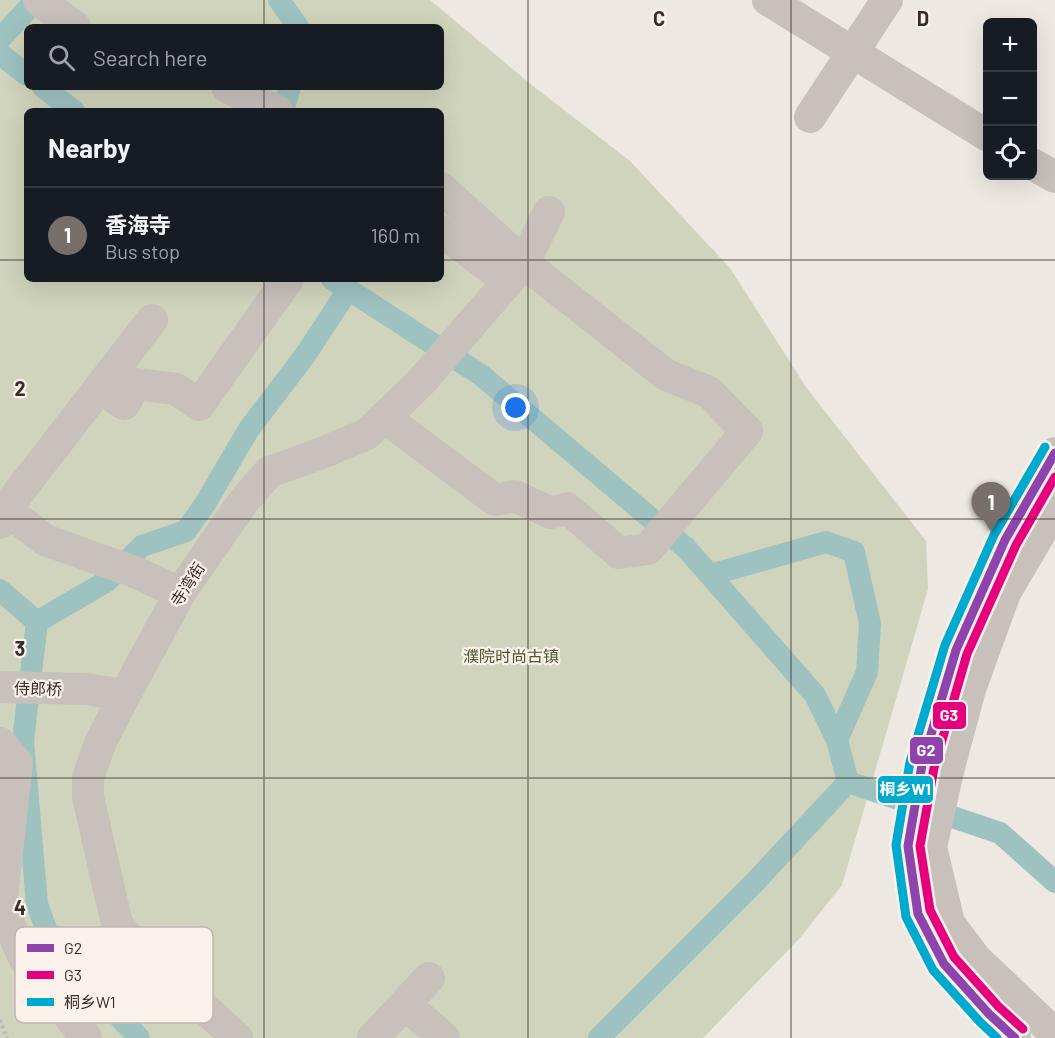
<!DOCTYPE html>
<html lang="en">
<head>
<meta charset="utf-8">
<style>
	:root { --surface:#171b24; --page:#242831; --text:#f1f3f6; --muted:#9ea1a6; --line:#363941; --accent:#786e6a }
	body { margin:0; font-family:Barlow,"Noto Sans SC",sans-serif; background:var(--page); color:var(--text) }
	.controls { position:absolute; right:18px; top:18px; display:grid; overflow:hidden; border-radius:9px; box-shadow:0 6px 24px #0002 }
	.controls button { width:54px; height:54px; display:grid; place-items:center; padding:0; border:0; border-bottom:2px solid var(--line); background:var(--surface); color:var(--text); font:30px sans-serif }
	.you { position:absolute; left:516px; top:408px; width:21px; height:21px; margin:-15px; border:4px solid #fff; border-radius:50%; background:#1a73e8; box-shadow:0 0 0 9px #1a73e833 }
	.badge { display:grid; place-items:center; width:39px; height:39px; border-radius:50%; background:var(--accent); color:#fff; font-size:20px; font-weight:700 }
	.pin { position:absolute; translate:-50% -50px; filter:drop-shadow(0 2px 3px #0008) }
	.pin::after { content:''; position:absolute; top:32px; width:21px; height:18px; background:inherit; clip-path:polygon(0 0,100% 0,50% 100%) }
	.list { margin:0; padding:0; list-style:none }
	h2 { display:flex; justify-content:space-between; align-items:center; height:78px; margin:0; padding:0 24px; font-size:26px }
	h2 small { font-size:20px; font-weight:400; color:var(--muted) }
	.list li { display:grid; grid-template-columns:39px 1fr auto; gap:18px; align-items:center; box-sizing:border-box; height:96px; padding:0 24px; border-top:2px solid var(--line) }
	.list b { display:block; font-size:22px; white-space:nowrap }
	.list p { margin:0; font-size:20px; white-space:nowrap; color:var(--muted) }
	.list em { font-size:20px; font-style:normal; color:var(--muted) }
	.icon { flex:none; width:33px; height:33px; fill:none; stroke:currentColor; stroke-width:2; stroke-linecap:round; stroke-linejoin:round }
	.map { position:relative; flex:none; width:1055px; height:1038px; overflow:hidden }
	.search { position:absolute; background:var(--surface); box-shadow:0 6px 24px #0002; left:24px; top:24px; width:420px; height:66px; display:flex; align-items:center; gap:15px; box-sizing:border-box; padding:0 21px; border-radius:9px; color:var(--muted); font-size:22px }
	.panel { position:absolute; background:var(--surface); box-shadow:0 6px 24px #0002; left:24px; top:108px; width:420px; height:174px; border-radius:9px }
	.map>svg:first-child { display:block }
</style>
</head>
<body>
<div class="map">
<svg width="1055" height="1038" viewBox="0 0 1055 1038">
	<rect width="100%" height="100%" fill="#eee8e2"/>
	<path fill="#d0d4bc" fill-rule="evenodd" d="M0 0H430L533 86 630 161 730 268 806 387 926 541 928 589 842 885 799 939 703 1038H0ZM27 27H441V87H27ZM27 111H441V279H27Z"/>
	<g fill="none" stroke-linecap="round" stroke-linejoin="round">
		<path stroke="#9ec2c0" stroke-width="22" d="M279 0 298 27
			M0 39 36 0
			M0 54 27 75
			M43 87 74 111
			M283 111 290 87
			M332 279 481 375 686 548 815 695 837 740 848 782 754 883 599 1038
			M710 575 826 542 854 552 870 624 867 672 837 740
			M0 590 37 622
			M37 622 107 581 142 546 186 531 205 504 249 429 306 354 348 290
			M37 622 23 741 37 904 52 945 139 1038
			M848 782 1000 833 1055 882"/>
		<path stroke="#c0b8b3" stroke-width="4" stroke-dasharray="3 3" stroke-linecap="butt" d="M0 1020 7 1038"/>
		<path stroke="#c7c0bb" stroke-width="32" d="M39 0 75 27
			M768 0 988 136
			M227 87 277 111
			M810 117 887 0
			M1032 164 1055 177
			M441 231 508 281
			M101 388 124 404 136 384 176 389 199 405 288 279
			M384 417 495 500 515 496 551 513 567 508 619 553 648 549 747 431 709 392 666 375 524 263 441 188
			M0 505 45 540 137 573 180 593
			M1055 508 1005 593 970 689 948 771 931 847 949 923 976 959 1055 1034
			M0 523 5 510 152 320
			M0 687 86 689 125 695
			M0 743 17 763 1 906 24 958 86 1038
			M405 1004 444 1038
			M237 1038 132 942 117 924 88 797V777L101 741 125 695 180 593 243 502 269 472 317 455 367 434 420 383 524 263 549 212
			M373 1038 429 978
			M1015 1038 989 1014 944 964 918 914 908 846 922 765 956 650 1005 540 1055 453"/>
		<g stroke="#faf2ea" stroke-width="14">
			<path id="bus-1" d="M1015 1038 989 1014 944 964 918 914 908 846 922 765 956 650 1005 540 1055 453"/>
		</g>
		<g stroke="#faf2ea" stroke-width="14">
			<path id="bus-2" d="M1023 1029 998 1006 954 957 930 910 920 846 934 768 967 654 1016 545 1055 477"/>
		</g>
		<g stroke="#faf2ea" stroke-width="14">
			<path id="bus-3" d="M997 1038 980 1022 933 970 906 917 896 845 910 762 945 645 994 535 1045 447"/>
		</g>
		<use href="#bus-1" stroke="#8e44ad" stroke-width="9"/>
		<use href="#bus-2" stroke="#e5007d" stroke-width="9"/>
		<use href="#bus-3" stroke="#00a9ce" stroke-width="9"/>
	</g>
	<path fill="none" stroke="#392d29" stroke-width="1.5" stroke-opacity="0.55" d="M264 0V27M528 0V1038M791 0V1038M264 87V111M0 260H27M441 260H1055M264 279V1038M0 519H1055M0 778H1055"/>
	<g text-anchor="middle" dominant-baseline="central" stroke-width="4.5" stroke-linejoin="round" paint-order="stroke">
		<g font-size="16" fill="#392d29" stroke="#faf2ea">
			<text transform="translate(187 584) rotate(-57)">寺湾街</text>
			<text transform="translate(38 688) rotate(1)">侍郎桥</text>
		</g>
		<g font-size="16" fill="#49582b" stroke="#faf2ea">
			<text x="511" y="655">濮院时尚古镇</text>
		</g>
	</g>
	<rect x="15" y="927" width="198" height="96" rx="9" fill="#faf2ea" stroke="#c0b7b0" stroke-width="1.5"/>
	<rect x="27" y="944" width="27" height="8" fill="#8e44ad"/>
	<rect x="27" y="971" width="27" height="8" fill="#e5007d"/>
	<rect x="27" y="998" width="27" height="8" fill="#00a9ce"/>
	<g font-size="16" fill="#392d29">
		<text x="64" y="954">G2</text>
		<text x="64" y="981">G3</text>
		<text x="64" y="1008">桐乡W1</text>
	</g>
	<g font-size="20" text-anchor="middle" font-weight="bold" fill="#392d29" stroke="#faf2ea" stroke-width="4.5" stroke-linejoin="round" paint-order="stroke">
		<text x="659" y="26">C</text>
		<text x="923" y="26">D</text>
		<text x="20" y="396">2</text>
		<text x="20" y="656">3</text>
		<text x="20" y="915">4</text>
	</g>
	<g stroke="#faf2ea" stroke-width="2">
		<rect x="932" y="701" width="35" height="29" rx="6" fill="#e5007d"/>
		<rect x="909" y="736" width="35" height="29" rx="6" fill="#8e44ad"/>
		<rect x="877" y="775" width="57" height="29" rx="6" fill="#00a9ce"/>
	</g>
	<g font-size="16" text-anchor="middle" font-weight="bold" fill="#fff">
		<text x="949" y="721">G3</text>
		<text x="926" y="756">G2</text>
		<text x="905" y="795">桐乡W1</text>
	</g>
</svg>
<div class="controls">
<button>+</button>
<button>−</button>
<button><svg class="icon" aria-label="locate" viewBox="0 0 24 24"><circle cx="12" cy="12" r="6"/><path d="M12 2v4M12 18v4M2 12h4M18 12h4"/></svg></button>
</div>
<div class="you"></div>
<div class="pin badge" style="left:991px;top:532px">1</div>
<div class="search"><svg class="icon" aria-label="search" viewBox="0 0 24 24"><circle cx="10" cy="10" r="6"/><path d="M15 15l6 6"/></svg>Search here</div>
<section class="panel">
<h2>Nearby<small></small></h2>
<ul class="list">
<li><span class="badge">1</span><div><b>香海寺</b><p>Bus stop</p></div><em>160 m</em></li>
</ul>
</section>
</div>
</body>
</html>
